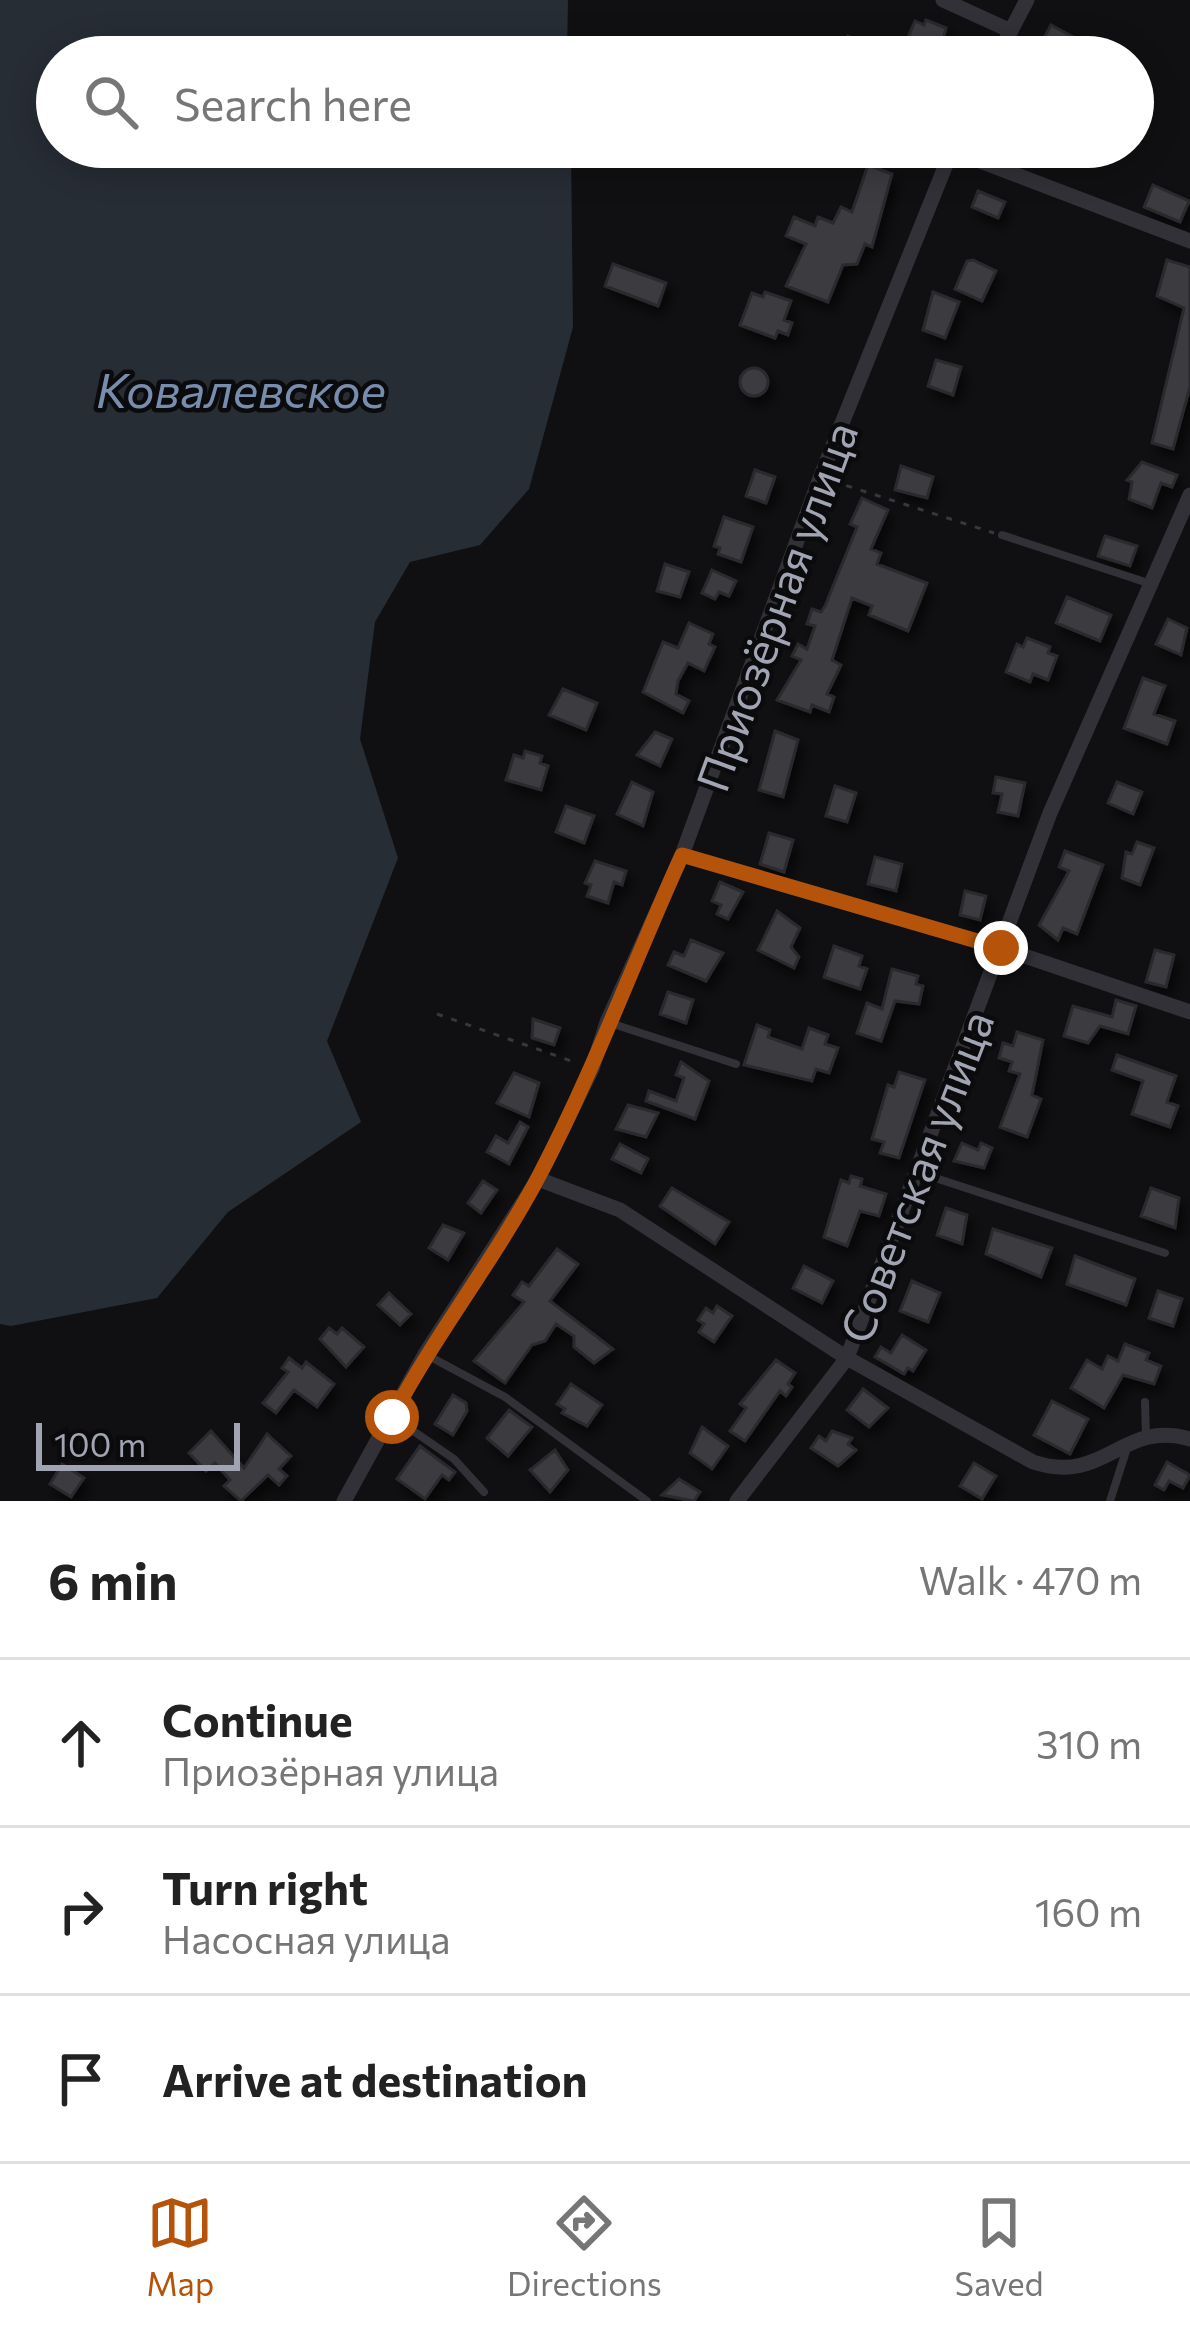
<!DOCTYPE html>
<html lang="en">
<head>
<meta charset="utf-8">
<style>
	:root { --surface:#fff; --page:#f2f2f2; --text:#222; --muted:#767676; --line:#e0e0e0; --accent:#b45309 }
	body { margin:0; font-family:Commissioner,sans-serif; background:var(--page); color:var(--text) }
	.scale { position:absolute; left:36px; bottom:30px; width:204px; box-sizing:border-box; padding-left:12px; border:6px solid #a1a4b2; border-top:0; font-size:33px; line-height:42px; white-space:nowrap; color:#a1a4b2; -webkit-text-stroke:9px #0b0b0d; paint-order:stroke }
	.stop { position:absolute; width:36px; height:36px; margin:-27px; border:9px solid #b45309; border-radius:50%; background:#fff }
	.stop.end { background:#b45309; border-color:#fff; box-shadow:0 3px 12px #0008 }
	.list { margin:0; padding:0; list-style:none }
	h2 { display:flex; justify-content:space-between; align-items:center; height:156px; margin:0; padding:0 48px; font-size:51px }
	h2 small { font-size:39px; font-weight:400; color:var(--muted) }
	.list li { display:grid; grid-template-columns:78px 1fr auto; gap:36px; align-items:center; box-sizing:border-box; height:168px; padding:0 48px; border-top:3px solid var(--line) }
	.list b { display:block; font-size:45px; white-space:nowrap }
	.list p { margin:0; font-size:39px; white-space:nowrap; color:var(--muted) }
	.list em { font-size:39px; font-style:normal; color:var(--muted) }
	.icon { flex:none; width:66px; height:66px; fill:none; stroke:currentColor; stroke-width:2; stroke-linecap:round; stroke-linejoin:round }
	.map { position:relative; flex:none; width:1190px; height:1501px; overflow:hidden }
	.search { position:absolute; background:var(--surface); box-shadow:0 6px 30px #0003; left:36px; right:36px; top:36px; height:132px; display:flex; align-items:center; gap:30px; box-sizing:border-box; padding:0 42px; border-radius:66px; color:var(--muted); font-size:45px }
	.sheet { height:660px; background:var(--surface) }
	nav { display:flex; justify-content:space-around; align-items:center; box-sizing:border-box; height:168px; border-top:3px solid var(--line); background:var(--surface); font-size:33px; color:var(--muted) }
	nav a { display:grid; justify-items:center; gap:6px }
	nav .on { color:var(--accent) }
	.map>svg:first-child { display:block }
</style>
</head>
<body>
<div class="map">
<svg width="1190" height="1501" viewBox="0 0 1190 1501">
	<defs>
		<filter id="shadow"><feDropShadow dx="5" dy="8" stdDeviation="6" flood-color="#0009"/></filter>
	</defs>
	<rect width="100%" height="100%" fill="#101012"/>
	<path fill="#272d35" d="M0 0H568L567 57H57V147H571L573 327 529 489 480 545 410 562 375 622 360 739 398 858 327 1041 361 1122 228 1212 157 1298 11 1326 0 1324Z"/>
	<path fill="#3a3a3f" stroke="#2b2a2e" stroke-width="3" filter="url(#shadow)" d="M926 20 946 28 939 56 906 42 915 21 924 25Z
		M1051 25 1083 42 1075 57 1037 51Z
		M848 36 863 44 866 39 885 48 881 57H838Z
		M868 165 892 174 872 247 865 244 857 264 843 265 828 302 786 286 806 244 786 236 794 217 815 226 818 217 833 223 841 207 852 212Z
		M1153 185 1189 201 1180 222 1144 207Z
		M978 191 1005 202 998 218 972 207Z
		M973 260 996 271 982 301 955 289 967 261Z
		M1167 260 1190 267V387L1173 449 1152 443 1184 308 1157 296Z
		M613 264 666 283 658 306 605 286Z
		M765 292 791 301 784 320 792 323 788 335 778 331 775 338 740 325 752 293 763 297Z
		M933 292 959 302 945 338 923 330Z
		M936 360 961 367 953 395 928 386Z
		M740 382a14 14 0 1 1 28 0a14 14 0 1 1-28 0Z
		M1142 462 1177 475 1172 487 1161 483 1152 508 1129 499 1132 482 1127 480Z
		M901 466 933 477 927 498 895 490Z
		M755 470 775 477 766 503 746 496Z
		M862 498 888 510 871 549 881 553 877 564 927 583 908 631 869 615 872 606 852 598 832 660 841 665 827 694 834 697 829 712 812 705 810 712 777 700 801 660 792 656 798 644 807 649 815 626 807 624 812 609 821 612 825 606 857 527 850 524Z
		M724 517 753 527 741 562 718 554 720 548 714 546Z
		M1105 536 1137 546 1130 566 1098 556Z
		M665 564 689 572 680 597 657 591Z
		M712 570 736 581 729 596 719 592 715 599 702 593Z
		M1067 597 1111 615 1100 641 1056 623Z
		M1168 619 1187 628 1181 655 1156 644Z
		M689 623 713 634 709 644 715 647 704 671 688 663 678 681 676 694 689 701 683 713 643 692 663 642 678 648Z
		M1027 638 1050 647 1048 653 1057 656 1048 680 1033 674 1030 682 1006 672 1017 644 1023 647Z
		M1143 678 1165 686 1154 714 1175 721 1167 744 1124 728Z
		M563 689 597 703 586 730 549 715Z
		M775 731 798 740 783 797 759 790Z
		M655 732 672 739 660 766 637 755Z
		M525 751 542 756 540 763 548 766 541 790 506 780 514 755 523 758Z
		M996 777 1025 783 1018 816 998 812 1002 794 993 793Z
		M632 782 653 792 643 826 617 814Z
		M1117 782 1142 792 1133 814 1108 803Z
		M835 786 856 793 847 822 826 816Z
		M566 806 594 816 584 843 556 832Z
		M769 833 793 840 784 872 760 864Z
		M1137 842 1154 848 1140 885 1122 878 1126 852 1132 854Z
		M1065 851 1103 865 1077 934 1063 928 1058 940 1039 925 1069 871 1059 867Z
		M875 857 902 864 896 891 868 884Z
		M595 861 626 871 622 885 614 882 608 903 587 896 591 885 585 883Z
		M720 882 743 892 728 919 717 914 721 905 712 901Z
		M965 891 986 896 980 920 960 915Z
		M777 911 800 928 791 947 799 957 794 968 758 950Z
		M691 940 723 953 706 981 668 965 674 952 684 956Z
		M834 946 862 956 859 966 867 969 860 989 824 977Z
		M1155 950 1174 955 1166 987 1146 982Z
		M892 969 918 976 916 984 923 986 919 1004 895 1001 881 1041 857 1033 867 1003 882 1009Z
		M668 992 693 1000 686 1023 660 1014Z
		M1116 1000 1136 1006 1128 1034 1100 1026 1088 1043 1064 1036 1073 1006 1112 1017Z
		M533 1019 560 1028 554 1045 532 1038Z
		M757 1025 770 1030 768 1037 802 1049 809 1028 828 1035 825 1044 838 1048 829 1073 816 1069 812 1081 744 1065Z
		M1017 1032 1043 1040 1032 1095 1041 1099 1027 1137 1000 1127 1020 1074 1009 1071 1012 1062 999 1058 1003 1043 1013 1046Z
		M1117 1055 1176 1076 1167 1102 1178 1106 1170 1127 1132 1114 1143 1081 1112 1070Z
		M681 1062 709 1081 695 1119 646 1101 649 1091 676 1101 684 1078 676 1075Z
		M899 1072 925 1080 899 1158 880 1153 884 1142 872 1139 888 1085 894 1087Z
		M514 1073 539 1083 529 1117 497 1103Z
		M628 1105 658 1113 646 1137 616 1129Z
		M520 1122 528 1127 509 1164 487 1152 496 1136 508 1143Z
		M962 1143 978 1150 981 1143 992 1148 984 1168 954 1161Z
		M620 1144 648 1159 641 1173 612 1159Z
		M851 1176 862 1179 860 1186 886 1194 879 1216 860 1211 847 1246 824 1237 841 1180 849 1183Z
		M483 1181 497 1190 481 1213 468 1203Z
		M672 1188 729 1222 715 1244 660 1206Z
		M1151 1188 1179 1198 1175 1228 1141 1216Z
		M946 1208 967 1215 962 1244 937 1235Z
		M443 1225 464 1233 448 1260 429 1248Z
		M993 1229 1052 1248 1041 1277 986 1254Z
		M557 1249 578 1264 550 1301 613 1349 594 1363 574 1347V1336L556 1324 545 1341 532 1345 505 1383 474 1361 524 1302 513 1295 522 1282 529 1286Z
		M1075 1256 1135 1279 1126 1305 1067 1284Z
		M804 1266 833 1281 822 1303 793 1288Z
		M912 1281 940 1293 928 1322 900 1311Z
		M1158 1291 1182 1299 1173 1326 1149 1318Z
		M389 1293 411 1314 400 1325 378 1305Z
		M717 1306 732 1316 714 1342 699 1332 704 1324 698 1320 706 1308 713 1313Z
		M329 1328 337 1334 342 1328 364 1347 346 1367 320 1339Z
		M902 1335 926 1350 913 1371 908 1368 904 1374 875 1357 881 1347 891 1353Z
		M1125 1344 1149 1353 1146 1360 1161 1366 1154 1384 1123 1375 1104 1408 1071 1388 1087 1360 1102 1369 1108 1356 1118 1361Z
		M289 1358 302 1368 306 1362 334 1384 317 1407 294 1390 276 1413 263 1403 288 1372 282 1368Z
		M776 1360 795 1373 788 1384 792 1387 786 1396 780 1391 745 1441 730 1431 746 1408 740 1404Z
		M571 1384 602 1405 587 1426 562 1413 565 1409 557 1404Z
		M863 1389 888 1408 869 1427 847 1410Z
		M453 1395 466 1403 467 1411 453 1435 435 1424Z
		M1052 1401 1088 1419 1070 1454 1034 1435Z
		M509 1410 532 1427 508 1456 487 1438Z
		M702 1427 728 1446 712 1469 690 1453Z
		M211 1431 244 1468 267 1434 291 1456 279 1469 287 1476 279 1485 268 1475 241 1501 224 1486 230 1480 215 1463 206 1471 189 1453Z
		M832 1431 852 1438 848 1444 856 1450 838 1466 811 1448 819 1436 826 1441Z
		M420 1446 455 1472 449 1480 442 1475 425 1499 397 1479Z
		M555 1450 568 1470 550 1492 530 1470Z
		M1167 1462 1190 1475 1183 1488 1169 1481 1164 1490 1155 1485Z
		M974 1463 996 1476 982 1499 960 1486Z
		M62 1464 84 1478 71 1497 50 1484Z
		M679 1479 700 1492 694 1501 662 1495Z"/>
	<g fill="none" stroke-linecap="round" stroke-linejoin="round">
		<path stroke="#37383e" stroke-width="3" stroke-dasharray="6 9" stroke-linecap="butt" d="M832 481 994 533
			M437 1014 577 1063"/>
		<path stroke="#313137" stroke-width="8" d="M1002 535 1148 583
			M607 1022 736 1064
			M917 1172 1165 1253
			M425 1354 505 1397 647 1501
			M1145 1402 1146 1437
			M393 1417 454 1459 484 1492
			M1110 1501 1128 1445"/>
		<path stroke="#313137" stroke-width="15" d="M943 0 1011 31
			M997 57 1027 0
			M951 150 1190 241
			M682 855 1001 948 1190 1012
			M538 1179 620 1210 847 1358 1033 1462C1106 1486 1121 1419 1190 1439
			M344 1501 425 1354 538 1179 592 1069 607 1022 682 855 820 478 953 147
			M737 1501 847 1358 1050 813 1190 495"/>
	</g>
	<g fill="none" stroke-linecap="round" stroke-linejoin="round">
		<path stroke="#b45309" stroke-width="15" d="M392 1417C436 1333 496 1258 540 1174 594 1071 634 961 682 855L1001 948"/>
	</g>
	<g text-anchor="middle" dominant-baseline="central" stroke-width="9" stroke-linejoin="round" paint-order="stroke">
		<g font-size="45" fill="#a1a4b2" stroke="#0b0b0d">
			<text transform="translate(775 606) rotate(-70)">Приозёрная улица</text>
			<text transform="translate(915 1176) rotate(-69)">Советская улица</text>
		</g>
		<g font-size="48" font-style="italic" fill="#788dae" stroke="#0b0b0d">
			<text x="241" y="388">Ковалевское</text>
		</g>
	</g>
</svg>
<div class="scale">100 m</div>
<div class="stop" style="left:392px;top:1417px"></div>
<div class="stop end" style="left:1001px;top:948px"></div>
<div class="search"><svg class="icon" aria-label="search" viewBox="0 0 24 24"><circle cx="10" cy="10" r="6"/><path d="M15 15l6 6"/></svg>Search here</div>
</div>
<section class="sheet">
<h2>6 min<small>Walk · 470 m</small></h2>
<ul class="list">
<li><svg class="icon" aria-label="ahead" viewBox="0 0 24 24"><path d="M12 20V5M6 11l6-6 6 6"/></svg><div><b>Continue</b><p>Приозёрная улица</p></div><em>310 m</em></li>
<li><svg class="icon" aria-label="right" viewBox="0 0 24 24"><path d="M7 20v-9h11M14 6l5 5-5 5"/></svg><div><b>Turn right</b><p>Насосная улица</p></div><em>160 m</em></li>
<li><svg class="icon" aria-label="arrive" viewBox="0 0 24 24"><path d="M6 21V4h12l-3 4 3 4H6"/></svg><div><b>Arrive at destination</b></div></li>
</ul>
</section>
<nav>
<a class="on"><svg class="icon" aria-label="map" viewBox="0 0 24 24"><path d="M3 6l6-2 6 2 6-2v14l-6 2-6-2-6 2zM9 4v14M15 6v14"/></svg>Map</a>
<a><svg class="icon" aria-label="directions" viewBox="0 0 24 24"><path d="M12 3l9 9-9 9-9-9zM9 14v-3h6M13 9l2 2-2 2"/></svg>Directions</a>
<a><svg class="icon" aria-label="saved" viewBox="0 0 24 24"><path d="M7 4h10v16l-5-4-5 4z"/></svg>Saved</a>
</nav>
</body>
</html>
